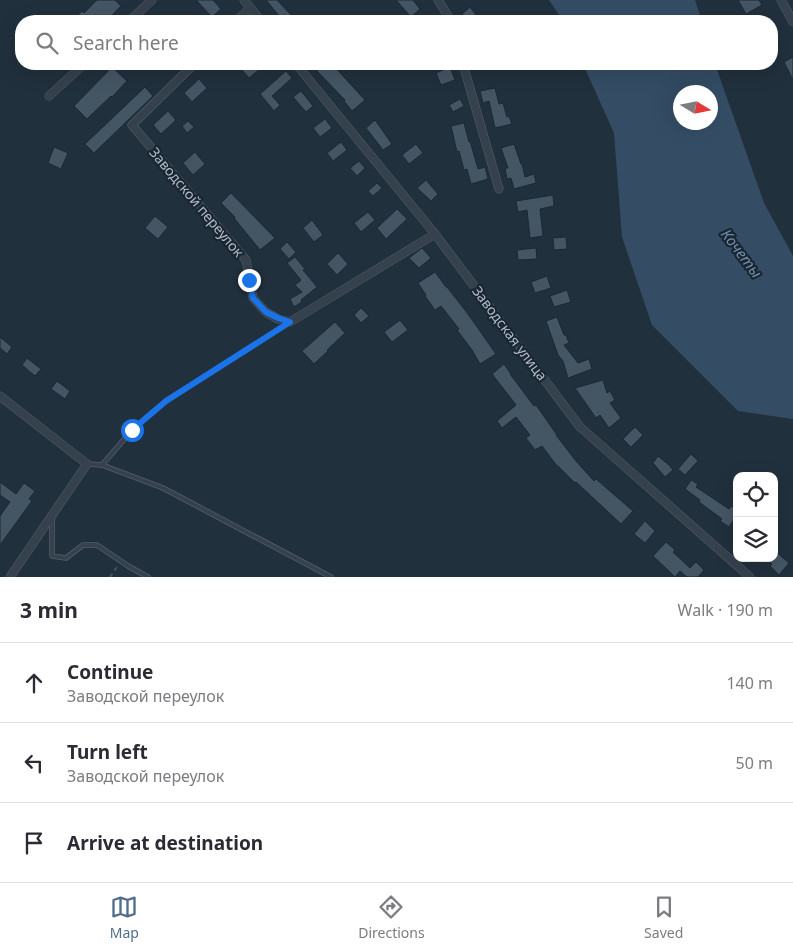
<!DOCTYPE html>
<html lang="en">
<head>
<meta charset="utf-8">
<style>
	:root { --surface:#fff; --page:#f2f2f3; --text:#2b2b33; --muted:#7c7c81; --line:#e1e1e2; --accent:#516d8e }
	body { margin:0; font-family:"Noto Sans",sans-serif; background:var(--page); color:var(--text) }
	.controls { position:absolute; right:15px; bottom:15px; display:grid; overflow:hidden; border-radius:10px; box-shadow:0 5px 20px #0002 }
	.controls button { width:45px; height:45px; display:grid; place-items:center; padding:0; border:0; border-bottom:1px solid var(--line); background:var(--surface); color:var(--text); font:25px sans-serif }
	.compass { position:absolute; left:673px; top:85px; width:45px; height:45px; border-radius:50%; background:var(--surface); box-shadow:0 5px 20px #0002; rotate:100deg }
	.stop { position:absolute; width:15px; height:15px; margin:-11px; border:4px solid #1a73e8; border-radius:50%; background:#fff }
	.stop.end { background:#1a73e8; border-color:#fff; box-shadow:0 1px 5px #0008 }
	.list { margin:0; padding:0; list-style:none }
	h2 { display:flex; justify-content:space-between; align-items:center; height:65px; margin:0; padding:0 20px; font-size:21px }
	h2 small { font-size:16px; font-weight:400; color:var(--muted) }
	.list li { display:grid; grid-template-columns:32px 1fr auto; gap:15px; align-items:center; box-sizing:border-box; height:80px; padding:0 20px; border-top:1px solid var(--line) }
	.list b { display:block; font-size:19px; white-space:nowrap }
	.list p { margin:0; font-size:16px; white-space:nowrap; color:var(--muted) }
	.list em { font-size:16px; font-style:normal; color:var(--muted) }
	.icon { flex:none; width:28px; height:28px; fill:none; stroke:currentColor; stroke-width:2; stroke-linecap:round; stroke-linejoin:round }
	.map { position:relative; flex:none; width:793px; height:577px; overflow:hidden }
	.search { position:absolute; background:var(--surface); box-shadow:0 5px 20px #0002; left:15px; right:15px; top:15px; height:55px; display:flex; align-items:center; gap:12px; box-sizing:border-box; padding:0 18px; border-radius:20px; color:var(--muted); font-size:19px }
	.sheet { height:305px; background:var(--surface) }
	nav { display:flex; justify-content:space-around; align-items:center; box-sizing:border-box; height:70px; border-top:1px solid var(--line); background:var(--surface); font-size:14px; color:var(--muted) }
	nav a { display:grid; justify-items:center; gap:2px }
	nav .on { color:var(--accent) }
	.map>svg:first-child { display:block }
</style>
</head>
<body>
<div class="map">
<svg width="793" height="577" viewBox="0 0 793 577">
	<rect width="100%" height="100%" fill="#21303d"/>
	<path fill="#344d65" fill-rule="evenodd" d="M549 0H695L702 21H563Z
		M583 64H715L764 203 793 256V419L738 411 652 325 622 237 614 133ZM680 92H710V122H680Z"/>
	<path fill="#445564" stroke="#1c2834" d="M97 0H115L121 6 106 21H72L82 11 84 13Z
		M196 0H213L221 9 212 17Z
		M266 0H277L292 16 287 21H275L280 17Z
		M396 0H413L420 9 411 17Z
		M738 0H759L762 5 746 14Z
		M470 7 476 15 467 21 462 14Z
		M793 57V80L784 62Z
		M250 64H266L249 78 242 70Z
		M324 64H332L365 100 352 111 344 101 345 100 317 71Z
		M112 67 127 81 112 97 111 96 87 119 74 106Z
		M450 67 455 80 441 85 436 73Z
		M286 71 292 78 272 96 280 105 274 111 260 94Z
		M199 79 207 88 192 102 184 93Z
		M145 87 153 96 94 153 85 144Z
		M495 88 499 104 503 103 507 117 509 116 512 124 495 128 489 101 483 103 480 91Z
		M301 91 313 106 306 112 293 97Z
		M460 99 464 106 453 112 449 105Z
		M168 111 176 120 161 134 153 125Z
		M325 119 332 128 320 137 313 128Z
		M375 120 392 144 383 150 366 128Z
		M188 121 194 127 187 133 182 126Z
		M464 123 469 142 470 141 478 169 485 167 488 179 471 184 467 169 464 170 459 151 457 152 451 126Z
		M341 142 347 150 333 161 327 153Z
		M416 144 423 153 409 164 402 155Z
		M514 144 521 164H522L525 177 534 174 536 183 514 189 511 178 507 179 505 168H508L501 148Z
		M54 147 68 153 61 169 48 163Z
		M195 152 205 164 193 175 183 163Z
		M359 161 365 168 357 176 350 168Z
		M426 180 438 194 431 201 417 188Z
		M377 183 382 188 373 196 368 191Z
		M231 193 275 238 260 250 234 218 235 217 221 203Z
		M553 195 554 206 540 209 543 236 530 238 527 210 518 212 516 201Z
		M397 209 407 219 386 239 377 228Z
		M368 212 375 220 361 232 354 223Z
		M155 216 168 227 158 239 145 228Z
		M312 220 323 235 314 242 303 228Z
		M566 237 567 249 554 250 553 238Z
		M287 242 296 252 289 259 280 249Z
		M422 248 431 258 419 268 409 258Z
		M536 248 537 259 518 260 517 250Z
		M338 253 348 264 337 275 327 264Z
		M295 257 305 269 303 270 317 287 301 300 302 302 294 307 290 299 302 292 295 285 301 280 287 263Z
		M435 272 446 287H447L468 314 496 354 480 364 472 350 457 330 459 329 441 306 435 310 425 296 426 295 418 283Z
		M547 276 551 288 535 293 531 282Z
		M567 290 571 302 554 307 550 296Z
		M361 308 369 316 361 323 354 315Z
		M557 317 564 335H566L569 343 564 345 578 363 589 359 592 369 568 378 563 361 558 355 546 321Z
		M400 320 408 330 392 342 384 332Z
		M335 322 345 333 327 350 328 351 314 364 302 351Z
		M0 337 12 347 7 354 0 348Z
		M27 358 41 369 35 376 22 365Z
		M504 364 511 374H510L534 406 536 405 557 435H556L576 461 594 481 596 479 633 511 621 524 576 482 575 483 558 466H557L542 446 535 450 526 438 530 435 516 417 502 428 497 421 516 405 492 374Z
		M603 380 607 393 610 391 615 400 610 403 621 418 609 428 600 415 596 418 575 388Z
		M57 381 70 391 65 399 51 389Z
		M635 427 643 435 631 447 623 439Z
		M691 454 698 461 685 475 678 469Z
		M658 456 669 465 673 470 665 477 653 463Z
		M691 480 698 484 696 487 729 509 731 506 737 510V515L729 527 720 521 722 519 699 502 700 500 685 489Z
		M0 482 16 494 24 483 35 491 29 499 32 501 0 545V516L10 502 0 495Z
		M645 521 655 531 645 543 634 534Z
		M666 542 675 550 673 552 690 568 696 562 704 570 698 577H687L680 571 675 577 653 556Z
		M774 550 789 563 779 575 770 566 772 564 766 558H774Z"/>
	<g fill="none" stroke-linecap="round" stroke-linejoin="round">
		<g stroke="#535f6b" stroke-width="5.5">
			<path id="service" d="M87 464 102 465 132 430 166 401 290 322
				M102 465 163 488 331 577
				M52 518V556L66 558 83 545H97L128 566 148 577"/>
		</g>
		<g stroke="#535f6b" stroke-width="9">
			<path id="minor" d="M244 0 261 21
				M438 0 451 21
				M781 0 793 22
				M129 21 152 0
				M236 21 250 8
				M194 64 132 125 246 260 253 298 266 312 278 319 290 322 435 234
				M296 64 435 234 580 427 750 577
				M463 64 499 189
				M49 96 84 64
				M0 396 87 464 10 577"/>
		</g>
		<path stroke="#415a5a" stroke-width="2" stroke-dasharray="4 4" stroke-linecap="butt" d="M110 577 117 567"/>
		<use href="#service" stroke="#35414d" stroke-width="4"/>
		<use href="#minor" stroke="#35414d" stroke-width="8"/>
	</g>
	<g fill="none" stroke-linecap="round" stroke-linejoin="round">
		<path stroke="#1a73e8" stroke-width="6" d="M132 430 166 401 290 322 278 318 266 312 253 298 249 280"/>
	</g>
	<g text-anchor="middle" dominant-baseline="central" stroke-width="4.5" stroke-linejoin="round" paint-order="stroke">
		<g font-size="14" fill="#b0bcc9" stroke="#1a2632">
			<text transform="translate(197 202) rotate(50)">Заводской переулок</text>
			<text transform="translate(510 333) rotate(53)">Заводская улица</text>
		</g>
		<g font-size="15" font-style="italic" fill="#6f90ae" stroke="#1a2632">
			<text transform="translate(742 253) rotate(53)">Кочеты</text>
		</g>
	</g>
</svg>
<div class="controls">
<button><svg class="icon" aria-label="locate" viewBox="0 0 24 24"><circle cx="12" cy="12" r="6"/><path d="M12 2v4M12 18v4M2 12h4M18 12h4"/></svg></button>
<button><svg class="icon" aria-label="layers" viewBox="0 0 24 24"><path d="M12 4l9 5-9 5-9-5zM3 14l9 5 9-5"/></svg></button>
</div>
<svg class="compass" viewBox="-18 -18 36 36"><path d="M0-13l5 13h-10z" fill="#e53935"/><path d="M0 13l5-13h-10z" fill="#7c7c81"/></svg>
<div class="stop" style="left:132px;top:430px"></div>
<div class="stop end" style="left:249px;top:280px"></div>
<div class="search"><svg class="icon" aria-label="search" viewBox="0 0 24 24"><circle cx="10" cy="10" r="6"/><path d="M15 15l6 6"/></svg>Search here</div>
</div>
<section class="sheet">
<h2>3 min<small>Walk · 190 m</small></h2>
<ul class="list">
<li><svg class="icon" aria-label="ahead" viewBox="0 0 24 24"><path d="M12 20V5M6 11l6-6 6 6"/></svg><div><b>Continue</b><p>Заводской переулок</p></div><em>140 m</em></li>
<li><svg class="icon" aria-label="left" viewBox="0 0 24 24"><path d="M17 20v-9H6M10 6l-5 5 5 5"/></svg><div><b>Turn left</b><p>Заводской переулок</p></div><em>50 m</em></li>
<li><svg class="icon" aria-label="arrive" viewBox="0 0 24 24"><path d="M6 21V4h12l-3 4 3 4H6"/></svg><div><b>Arrive at destination</b></div></li>
</ul>
</section>
<nav>
<a class="on"><svg class="icon" aria-label="map" viewBox="0 0 24 24"><path d="M3 6l6-2 6 2 6-2v14l-6 2-6-2-6 2zM9 4v14M15 6v14"/></svg>Map</a>
<a><svg class="icon" aria-label="directions" viewBox="0 0 24 24"><path d="M12 3l9 9-9 9-9-9zM9 14v-3h6M13 9l2 2-2 2"/></svg>Directions</a>
<a><svg class="icon" aria-label="saved" viewBox="0 0 24 24"><path d="M7 4h10v16l-5-4-5 4z"/></svg>Saved</a>
</nav>
</body>
</html>
